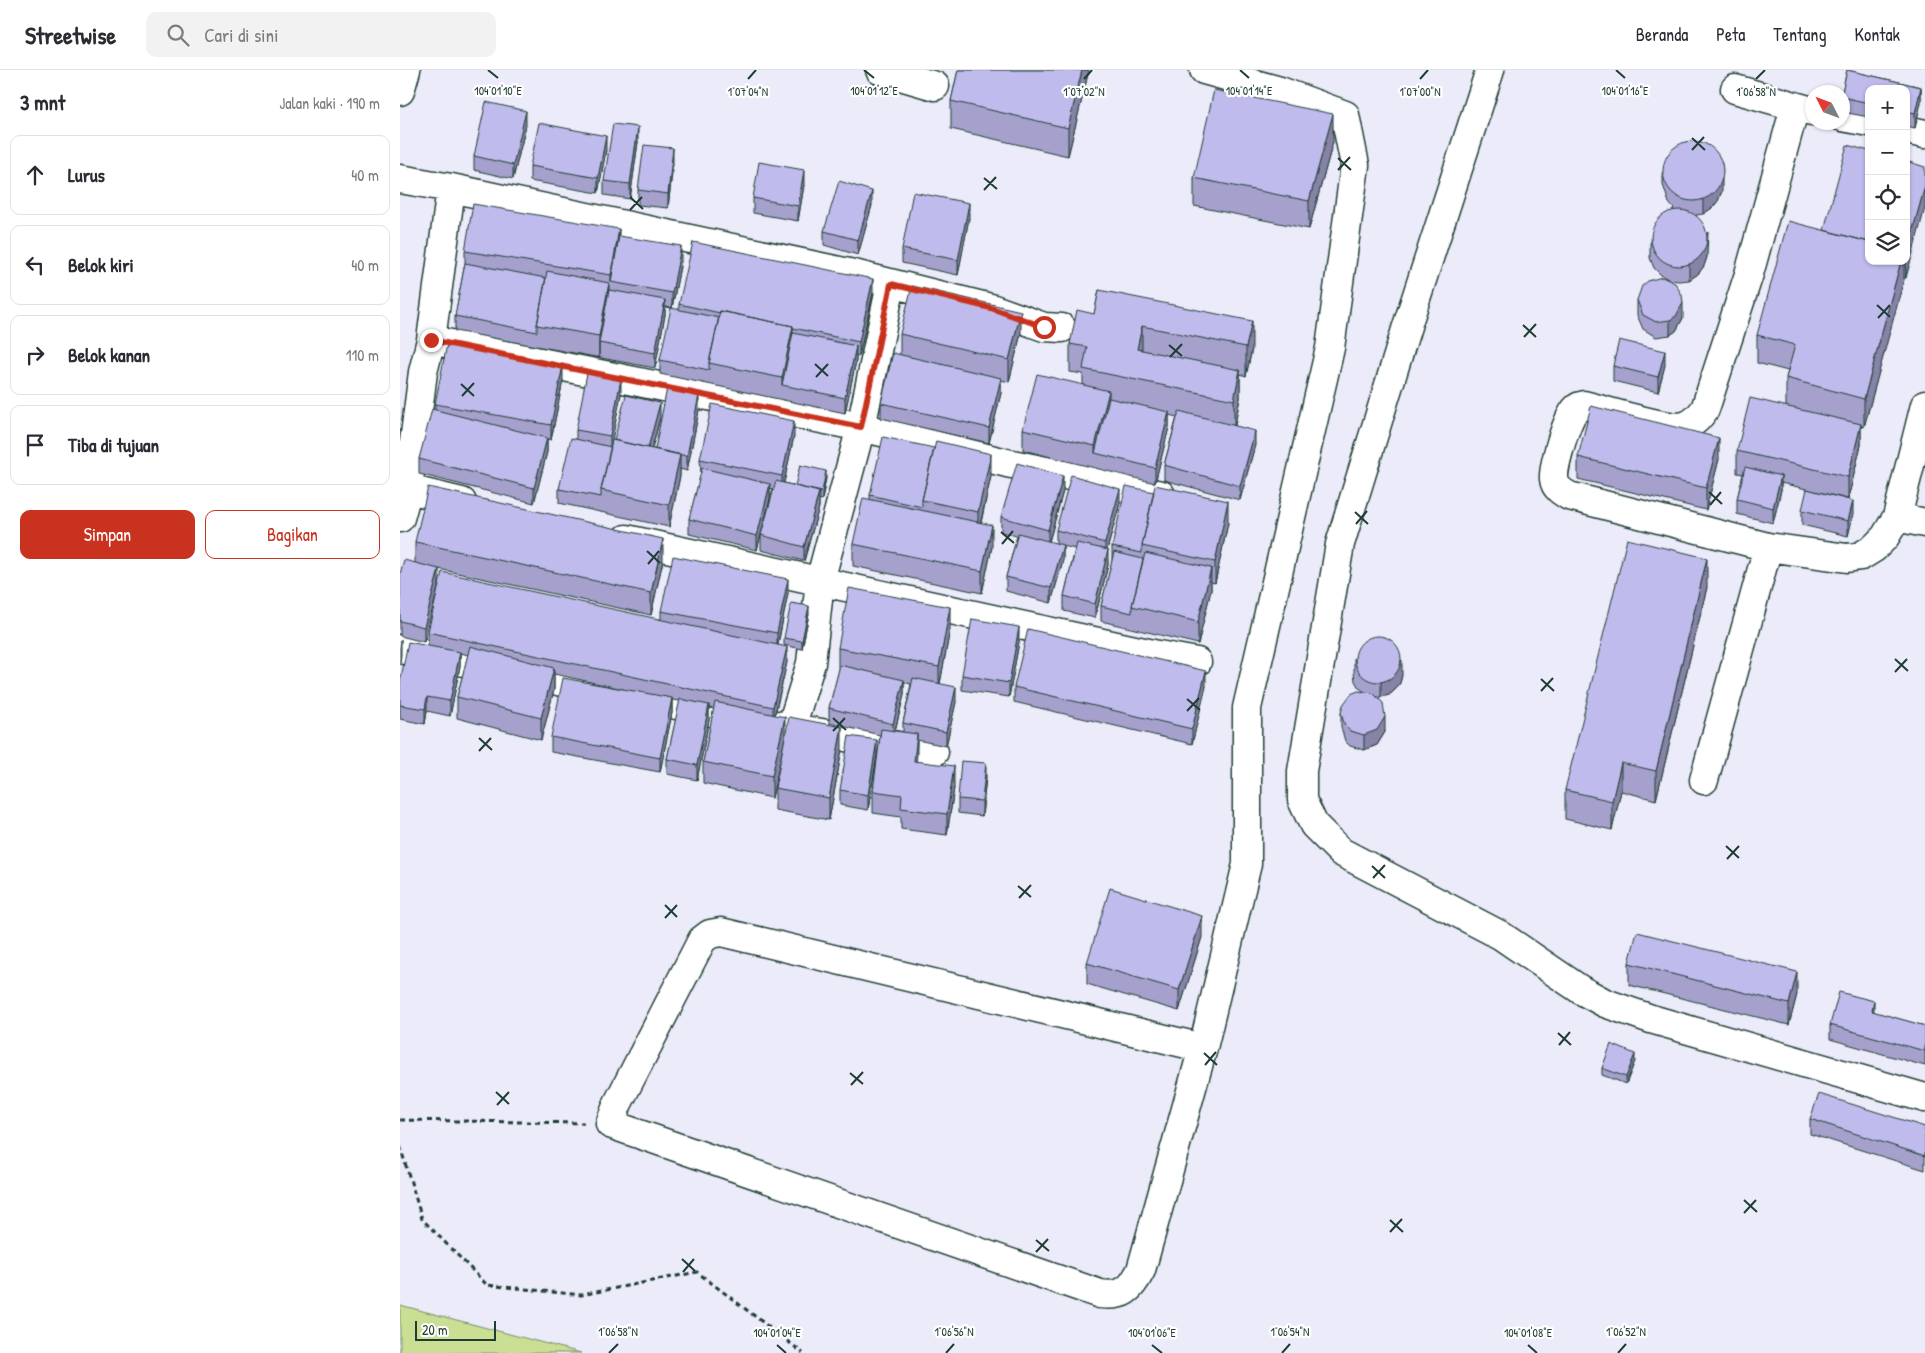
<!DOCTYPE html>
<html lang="id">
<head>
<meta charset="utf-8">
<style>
	:root { --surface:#fff; --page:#f2f2f3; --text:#2b2b33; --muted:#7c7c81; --line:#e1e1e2; --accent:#c8321e }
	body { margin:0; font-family:"Patrick Hand",sans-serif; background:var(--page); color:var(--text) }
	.controls { position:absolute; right:15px; top:15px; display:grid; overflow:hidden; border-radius:10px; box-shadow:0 1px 4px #0004 }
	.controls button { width:45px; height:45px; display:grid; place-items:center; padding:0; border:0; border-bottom:1px solid var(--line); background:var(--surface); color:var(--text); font:25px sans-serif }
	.compass { position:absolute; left:1405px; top:15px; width:45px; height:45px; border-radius:50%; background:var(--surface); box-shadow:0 1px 4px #0004; rotate:312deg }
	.scale { position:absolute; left:15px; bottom:12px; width:81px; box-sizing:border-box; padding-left:5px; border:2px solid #1f3d34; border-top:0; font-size:14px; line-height:18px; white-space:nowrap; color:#1f3d34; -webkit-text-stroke:4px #fff; paint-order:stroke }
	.stop { position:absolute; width:15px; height:15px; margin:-11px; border:4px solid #c8321e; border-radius:50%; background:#fff }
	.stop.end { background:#c8321e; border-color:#fff; box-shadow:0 1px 5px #0008 }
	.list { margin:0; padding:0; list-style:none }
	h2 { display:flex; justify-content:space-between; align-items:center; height:65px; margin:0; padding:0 20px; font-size:21px }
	h2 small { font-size:16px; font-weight:400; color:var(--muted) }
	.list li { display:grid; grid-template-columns:32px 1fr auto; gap:15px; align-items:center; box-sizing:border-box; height:80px; margin:0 10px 10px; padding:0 10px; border:1px solid var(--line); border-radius:10px }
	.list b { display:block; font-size:19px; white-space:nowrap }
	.list em { font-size:16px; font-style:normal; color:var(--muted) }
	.actions { display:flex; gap:10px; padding:15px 20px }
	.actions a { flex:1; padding:11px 0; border:1px solid var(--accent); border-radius:10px; text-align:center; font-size:18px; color:var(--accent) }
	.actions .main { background:var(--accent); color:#fff }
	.icon { flex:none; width:28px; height:28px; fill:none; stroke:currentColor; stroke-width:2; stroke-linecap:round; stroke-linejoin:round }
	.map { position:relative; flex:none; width:1525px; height:1283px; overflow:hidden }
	header { display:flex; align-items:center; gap:30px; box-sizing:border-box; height:70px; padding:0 25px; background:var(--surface); border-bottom:1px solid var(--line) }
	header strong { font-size:24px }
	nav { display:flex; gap:28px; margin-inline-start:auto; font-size:18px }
	.search { width:350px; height:45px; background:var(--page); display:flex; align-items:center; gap:12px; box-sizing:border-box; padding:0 18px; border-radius:10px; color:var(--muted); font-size:19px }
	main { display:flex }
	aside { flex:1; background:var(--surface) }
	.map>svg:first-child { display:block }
</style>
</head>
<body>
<header>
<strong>Streetwise</strong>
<div class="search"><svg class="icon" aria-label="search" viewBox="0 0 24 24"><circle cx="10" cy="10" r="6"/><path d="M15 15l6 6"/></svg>Cari di sini</div>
<nav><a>Beranda</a><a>Peta</a><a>Tentang</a><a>Kontak</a></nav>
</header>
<main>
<aside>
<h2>3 mnt<small>Jalan kaki · 190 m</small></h2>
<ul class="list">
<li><svg class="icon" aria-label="ahead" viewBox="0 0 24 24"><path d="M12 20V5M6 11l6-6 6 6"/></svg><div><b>Lurus</b></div><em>40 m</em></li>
<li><svg class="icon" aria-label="left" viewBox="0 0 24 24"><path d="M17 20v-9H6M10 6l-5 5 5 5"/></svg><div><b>Belok kiri</b></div><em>40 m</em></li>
<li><svg class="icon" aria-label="right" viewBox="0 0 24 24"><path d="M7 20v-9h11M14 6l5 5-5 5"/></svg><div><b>Belok kanan</b></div><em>110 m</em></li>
<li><svg class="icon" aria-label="arrive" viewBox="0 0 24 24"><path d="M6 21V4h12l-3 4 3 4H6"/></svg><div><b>Tiba di tujuan</b></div></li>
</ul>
<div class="actions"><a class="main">Simpan</a><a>Bagikan</a></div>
</aside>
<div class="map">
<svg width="1525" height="1283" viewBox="0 0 1525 1283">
	<rect width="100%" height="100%" fill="#ecebfa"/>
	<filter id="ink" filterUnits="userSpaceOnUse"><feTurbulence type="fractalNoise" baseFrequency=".02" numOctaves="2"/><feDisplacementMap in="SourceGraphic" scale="10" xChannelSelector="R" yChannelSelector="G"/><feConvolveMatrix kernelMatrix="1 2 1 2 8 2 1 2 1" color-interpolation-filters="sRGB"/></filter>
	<g filter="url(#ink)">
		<path fill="#cbdf94" stroke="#758e64" d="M0 1235 181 1283H0Z"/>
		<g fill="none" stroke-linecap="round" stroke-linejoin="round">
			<g stroke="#1f3d34" stroke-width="31">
				<path id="minor" d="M480 0 535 16
					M1090 0 1008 253 940 474 902 701V730L914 755 941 782 1100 865 1181 920 1205 933 1251 949 1525 1028
					M1335 19 1412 41
					M0 21 6 0
					M1395 37 1349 204 1305 339C1300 346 1294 354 1284 356 1268 360 1204 340 1184 335 1182 336 1179 336 1177 338 1167 345 1153 397 1154 409 1155 418 1162 422 1169 426L1368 477 1447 488 1461 486 1474 478 1485 467 1497 447 1525 335
					M1442 47 1469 52
					M1506 60 1525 64
					M0 109 51 118 458 205 591 238 644 257 662 258
					M31 270 461 357 607 393 761 425
					M8 419 62 432
					M1497 447 1525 453
					M0 448 8 419 23 302 31 270 51 118
					M226 469 753 584 797 592
					M0 579 380 656 534 682
					M391 658 411 593 420 511 461 357 491 214
					M1304 710 1368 477
					M803 978 321 862 310 864 302 870 218 1033 210 1054 700 1224C723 1227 731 1220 741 1200L803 978 847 794V638L930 278 955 95 945 45 880 21 804 0"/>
			</g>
			<path stroke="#1f3d34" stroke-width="3" stroke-dasharray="5 4" stroke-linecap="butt" d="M0 1050 184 1053
				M0 1076 22 1149 87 1215 181 1225 297 1202 403 1283"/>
			<use href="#minor" stroke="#fff" stroke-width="28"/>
		</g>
		<path fill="#a5a1cc" stroke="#1f3d34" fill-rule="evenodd" d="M558 0H689L668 86 551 59V31Z
			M1447 0 1521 17V32L1515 58 1506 56V19H1469V47L1442 42V22Z
			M126 55 113 109 74 100V86Z
			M238 72 230 129 204 125V111Z
			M933 72 909 159 794 136V108Z
			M206 80 198 123 130 111V96Z
			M273 93 268 138 238 135V120Z
			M1263 101 1322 121 1318 131 1312 138 1303 144 1296 145 1307 187 1304 196 1298 204 1289 210 1279 211 1270 210 1261 205 1254 198 1250 188V173L1274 139 1269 133 1263 115Z
			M404 115 398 151 353 143V128Z
			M472 135 458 185 424 175V161Z
			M569 148 558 205 502 193V179Z
			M219 166 281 191 272 238 265 237V245L255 298 55 261V246L65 193V181Z
			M1469 191H1506V208H1504L1464 357 1461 356V375L1448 429 1381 413V420L1373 453 1337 444V429L1343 404 1337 403V381L1386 336V308L1388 301 1357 293V265Z
			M699 220 852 279 846 306 840 304V328L835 355 855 375 840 430 764 410V395L777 347 769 345V357L755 413 623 380V359L683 315V304L670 302V274L694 244Z
			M473 223 459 286 456 285V291L445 343 260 304V290L279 239V234Z
			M1237 230 1283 248 1276 261 1270 265 1256 267 1243 259 1237 245Z
			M621 263 609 312 601 310V323L589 373 481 348V333L500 284V264Z
			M1265 295 1258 322 1213 311V296Z
			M163 310 151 370 147 369V382L134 433 19 404V389L35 340V334Z
			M221 324 210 377 214 370 260 348 252 379H255L299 340 287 401 280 399V406L269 457 159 433V419L176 370V360Z
			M394 366 384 413 395 416 426 408 422 430 419 429V437L404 491 361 480V465L373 419 370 418V429L357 480 289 464V449L301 404 300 389Z
			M1178 387 1319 389 1306 440 1178 409Z
			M591 406 581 453 592 477 582 523 453 496V474L470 429V425Z
			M663 421 649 472 656 474V460L720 433 707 480 708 495 695 548 664 541V526L675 479 663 476V490L651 533 606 521V507L617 466 601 462V447Z
			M1402 440 1453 445 1448 466 1402 455Z
			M828 453 815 513 811 512V520L798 574 701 551V536L712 491V477Z
			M15 472 263 490 251 545 39 499 24 572 0 566V504L15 493Z
			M1307 517 1256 730 1221 721 1212 760 1165 749V720Z
			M388 523 378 575 387 592 375 645 385 668 442 679 429 750 375 740V718L383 678 372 728 303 713V692L314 639 309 638V650L297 710 267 704V689L280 631 272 630V643L260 702 151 682V667L223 619 154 604V620L141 670 57 648V627L68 585 60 583V596L50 646 27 641 25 654 0 649V613L28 576V562L261 549V541Z
			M409 544 402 579 384 575V568Z
			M550 559 540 614 556 632 546 676 517 670 516 691 554 718 547 765 501 759V747L473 743V721L480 665 429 653V638L439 600H438V578ZM504 612 511 614 503 653V662L495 661 504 625Z
			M619 572 609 627 562 620V605Z
			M954 588 1002 605 1000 613 995 620 989 625 981 627H977L985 662 977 675 964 680 950 676 945 671 941 657V643L965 622 959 618 955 611 954 602Z
			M806 616 792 674 614 632V617Z
			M477 685 468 740 440 735V720Z
			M586 707 582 746 558 743V729Z
			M802 867 779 941 687 914V893Z
			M1229 893 1397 924 1389 955 1229 915Z
			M1474 942 1525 956V996L1430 969V955Z
			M1235 991 1226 1014 1202 1005V998Z
			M1410 1049 1525 1057V1100L1410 1064Z"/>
		<path fill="#8683a6" stroke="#1f3d34" d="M682 0H689L668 86V58Z
			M1521 17V32L1515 58V43Z
			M126 41V55L113 109V95Z
			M933 44V72L909 159V131Z
			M238 57V72L230 129V114Z
			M206 66V80L198 123V108Z
			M273 78V93L268 138V124Z
			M1322 96V121L1318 131 1312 138 1303 144V129Z
			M404 100V115L398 151V136Z
			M1525 116V138L1506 208V184Z
			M472 121V135L458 185V170Z
			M569 133V148L558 205V190Z
			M219 159V181L211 212V205Z
			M1308 162 1307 187 1304 196 1298 204 1289 210V195Z
			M281 176V191L272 238V223Z
			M1501 191H1504V210L1464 357V329Z
			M473 209V223L459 286V272Z
			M209 213V235L199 273V288V266Z
			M265 230V245L255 298V283Z
			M1283 233V248L1276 261 1270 265V250Z
			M621 241V263L609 312V290Z
			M852 251V279L846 306V277Z
			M393 256V278L382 315V308Z
			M742 256V285L737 279Z
			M456 276V291L445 343V328Z
			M1265 281V295L1258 322V307Z
			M163 295V310L151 370V355Z
			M840 300V328L834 358V330Z
			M601 308V323L589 373V358Z
			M221 309V324L210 381V366Z
			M709 321V343L695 383V376Z
			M299 325V340L287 401V386Z
			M260 333V348L248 393V378Z
			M769 342V357L755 413V398Z
			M394 351V366L382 421V406Z
			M1461 354V375L1448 429V407Z
			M855 361V375L840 430V416Z
			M147 368V382L134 433V418Z
			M1319 368V389L1306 440V418Z
			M591 384V406L578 464V442Z
			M280 385V406L269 457V435Z
			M426 401V408L422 430V422Z
			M663 406V421L648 475V460Z
			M1381 406V420L1373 453V438Z
			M370 414V429L357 480V466Z
			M720 419V433L705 487V473Z
			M419 422V437L404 491V477Z
			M828 431V453L815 513V492Z
			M1453 431V445L1448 466V451Z
			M592 455V477L582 523V501Z
			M263 469V490L251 545V523Z
			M663 475V490L651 533V518Z
			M708 480V495L695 548V534Z
			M1307 488V517L1256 730V701Z
			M811 498V520L798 574V552Z
			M39 499V514L24 572V557Z
			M388 509V523L377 578V563Z
			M409 536V544L402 579V571Z
			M550 537V559L539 619V597Z
			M619 557V572L609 627V613Z
			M1 570V585L0 593V578Z
			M387 577V592L373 652V637Z
			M60 582V596L50 646V631Z
			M1002 590V605L1000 613 995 620 989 625 981 627V613Z
			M154 598V620L141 670V648Z
			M806 601V616L792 674V659Z
			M504 610V625L493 668V654Z
			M556 617V632L546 676V662Z
			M27 627V641L25 654V639Z
			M272 628V643L260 702V688Z
			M309 635V650L297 710V695Z
			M385 647V669L372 728V706Z
			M985 647V662L977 675 964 680V665Z
			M442 657V679L429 750V728Z
			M517 664V685L514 713V691Z
			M477 670V685L468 740V725Z
			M586 693V707L582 746V731Z
			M1221 693V721L1212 760V731Z
			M554 696V718L547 765V744Z
			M802 846V867L779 941V920Z
			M1397 902V924L1389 955V934Z
			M1474 931V946L1472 941Z
			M1235 984V991L1226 1014V1007Z"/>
		<path fill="#c0bbed" stroke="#1f3d34" d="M558 0H682L668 58 551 31Z
			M1447 0 1521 17 1515 43 1506 41V19H1469V33L1442 27V22Z
			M814 20 933 44 909 131 794 108Z
			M86 32 126 41 113 95 74 86Z
			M139 53 206 66 198 108 130 96Z
			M213 54 238 57 230 114 204 111Z
			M1263 101a30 30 0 1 1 60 0a30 30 0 1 1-60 0Z
			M244 75 273 78 268 124 238 120Z
			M1447 75 1469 81V172L1424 160Z
			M1506 91 1525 97V116L1506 184Z
			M359 92 404 100 398 136 353 128Z
			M439 111 472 121 458 170 424 161Z
			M513 122 569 133 558 190 502 179Z
			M73 134 219 159 211 205 65 181Z
			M1251 168a28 28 0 1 1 56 0a28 28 0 1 1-56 0Z
			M1388 151 1469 172V191H1501L1464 329 1386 308 1395 275 1357 265Z
			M219 166 281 176 272 223 211 212Z
			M293 172 473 209 459 272 393 258V256L320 241V243L279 234Z
			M65 193 146 208 137 255V262L55 246Z
			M147 201 209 213 199 266 137 255Z
			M1262 207 1275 213 1282 225 1283 233 1276 246 1270 250 1256 252 1243 245 1237 230 1242 216 1248 211Z
			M512 216 621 241 609 290 500 264Z
			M209 220 265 230 255 283 199 273Z
			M699 220 852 251 846 277 742 256 737 279 840 300 834 330 683 299 687 277 670 274 677 240 694 244Z
			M271 238 319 248 309 293V300L260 290Z
			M320 241 393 256 382 308 309 293Z
			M393 263 456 276 445 328 382 315Z
			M1219 270 1265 281 1258 307 1213 296Z
			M47 274 163 295 151 355 35 334Z
			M493 283 601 308 589 358 481 333Z
			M187 303 221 309 210 366 176 360Z
			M637 304 709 321 695 376 623 359Z
			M267 318 299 325 287 386 255 379Z
			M226 325 260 333 248 378 214 370Z
			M709 328 769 342 755 398 695 383Z
			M1350 328 1461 354 1448 407 1337 381Z
			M312 334 394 351 382 406 300 389Z
			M1191 336 1319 368 1306 418 1178 387Z
			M32 339 147 368 134 418 19 389Z
			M779 341 855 361 840 416 764 395Z
			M483 367 534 378 522 430V437L470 425Z
			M171 368 211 377 201 420V427L159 419Z
			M212 370 280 385 269 435 201 420Z
			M536 371 591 384 578 442 522 430Z
			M617 393 663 406 648 460 601 447Z
			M400 395 426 401 422 422 395 416Z
			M1345 397 1381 406 1373 438 1337 429Z
			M302 398 370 414 357 466 289 449Z
			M671 405 720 419 705 473 656 460Z
			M376 411 419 422 404 477 361 465Z
			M755 415 828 431 815 492 742 476Z
			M726 416 754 422 742 476V483L712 477Z
			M28 417 263 469 251 523 15 472Z
			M1407 419 1453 431 1448 451 1402 440Z
			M463 428 592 455 582 501 453 474Z
			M618 463 663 475 651 518 606 507Z
			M1227 469 1307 488 1256 701 1221 693 1212 731 1165 720Z
			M677 473 708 480 695 534 664 526Z
			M714 482 743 489 732 536V543L701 536Z
			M745 483 811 498 798 552 732 536Z
			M273 486 388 509 377 563 261 541Z
			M4 490 39 499 24 557 0 551V504Z
			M42 502 387 577 373 637 28 562Z
			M449 518 550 537 539 597 438 578Z
			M391 533 409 536 402 571 384 568Z
			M572 549 619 557 609 613 562 605Z
			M628 559 806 601 792 659 614 617Z
			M955 589a23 23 0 1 1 46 0a23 23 0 1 1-46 0Z
			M8 572 60 582 50 631 27 627 25 639 0 635V613Z
			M70 576 154 598 141 648 57 627Z
			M440 595 504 610 493 654 429 638Z
			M163 608 272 628 260 688 151 667Z
			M513 608 556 617 546 662 503 653Z
			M958 621 973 623 983 633 985 647 977 660 964 665 950 661 945 656 941 643 943 635 951 624Z
			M280 629 309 635 297 695 267 689Z
			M315 632 385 647 372 706 303 692Z
			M389 647 442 657 429 728 375 718Z
			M481 659 517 664 514 691 554 696 547 744 501 738 502 725 473 721Z
			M449 666 477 670 468 725 440 720Z
			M561 691 586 693 582 731 558 729Z
			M710 818 802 846 779 920 687 893Z
			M1237 862 1397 902 1389 934 1229 893Z
			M1439 922 1474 931 1472 941 1525 956V981L1430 955Z
			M1211 974 1235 984 1226 1007 1202 998Z
			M1419 1024 1525 1057V1086L1410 1049Z"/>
	</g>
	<g fill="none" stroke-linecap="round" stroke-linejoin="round" filter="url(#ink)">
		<path stroke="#c8321e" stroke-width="6" d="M31 270 461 357 491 214 591 238 644 257"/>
	</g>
	<path fill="none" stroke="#1f3d34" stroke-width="2" d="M88 0 98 8M464 0 474 8M840 0 849 8M1216 0 1225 8M348 9 356 0M684 9 692 0M1020 9 1028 0M1356 9 1365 0M1292 68 1305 80M1292 80 1304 67M938 88 951 100M938 100 950 87M584 108 597 119M584 120 596 107M230 127 243 139M230 140 242 127M1477 235 1490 247M1478 248 1490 235M1123 255 1136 267M1124 267 1136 254M769 275 782 286M770 287 782 274M415 294 428 306M416 307 428 294M61 314 74 326M62 326 74 313M1309 422 1322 434M1310 435 1321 422M955 442 968 454M956 454 967 441M601 462 614 473M602 474 613 461M247 481 260 493M248 494 259 481M1495 589 1508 601M1495 602 1507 589M1141 609 1154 621M1141 621 1153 608M787 629 800 640M787 641 799 628M433 648 446 660M433 661 445 648M79 668 92 680M79 681 91 668M1326 776 1339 788M1327 789 1339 776M972 796 985 808M973 808 985 795M618 816 631 827M619 828 631 815M265 835 277 847M265 848 277 835M1158 963 1171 975M1159 975 1170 962M804 983 817 995M805 995 816 982M450 1003 463 1014M451 1015 463 1002M96 1022 109 1034M97 1035 109 1022M1344 1130 1357 1142M1344 1143 1356 1130M990 1150 1003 1162M990 1162 1002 1149M636 1170 649 1181M636 1182 648 1169M282 1189 295 1201M283 1202 294 1189M377 1275 386 1283M752 1275 762 1283M1128 1275 1137 1283M209 1283 218 1274M546 1283 554 1274M882 1283 890 1274M1218 1283 1226 1274"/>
	<g font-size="12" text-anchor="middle" fill="#1f3d34" stroke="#fff" stroke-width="4.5" stroke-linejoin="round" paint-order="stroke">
		<text x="98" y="25">104°01'10"E</text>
		<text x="474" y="25">104°01'12"E</text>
		<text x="849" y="25">104°01'14"E</text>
		<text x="1225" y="25">104°01'16"E</text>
		<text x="348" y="26">1°07'04"N</text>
		<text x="684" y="26">1°07'02"N</text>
		<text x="1020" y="26">1°07'00"N</text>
		<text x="1356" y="26">1°06'58"N</text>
		<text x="218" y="1266">1°06'58"N</text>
		<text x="554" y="1266">1°06'56"N</text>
		<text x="890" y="1266">1°06'54"N</text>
		<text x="1226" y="1266">1°06'52"N</text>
		<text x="377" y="1267">104°01'04"E</text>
		<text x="752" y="1267">104°01'06"E</text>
		<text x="1128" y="1267">104°01'08"E</text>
	</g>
</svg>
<div class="controls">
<button>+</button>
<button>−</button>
<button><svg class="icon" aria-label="locate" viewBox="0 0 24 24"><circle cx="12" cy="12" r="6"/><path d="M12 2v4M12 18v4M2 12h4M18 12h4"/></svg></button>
<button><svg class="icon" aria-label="layers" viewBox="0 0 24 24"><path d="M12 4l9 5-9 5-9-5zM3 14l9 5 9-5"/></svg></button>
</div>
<svg class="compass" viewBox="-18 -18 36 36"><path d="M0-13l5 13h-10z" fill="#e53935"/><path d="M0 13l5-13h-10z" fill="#7c7c81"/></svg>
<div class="scale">20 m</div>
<div class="stop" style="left:644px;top:257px"></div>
<div class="stop end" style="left:31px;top:270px"></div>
</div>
</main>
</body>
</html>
